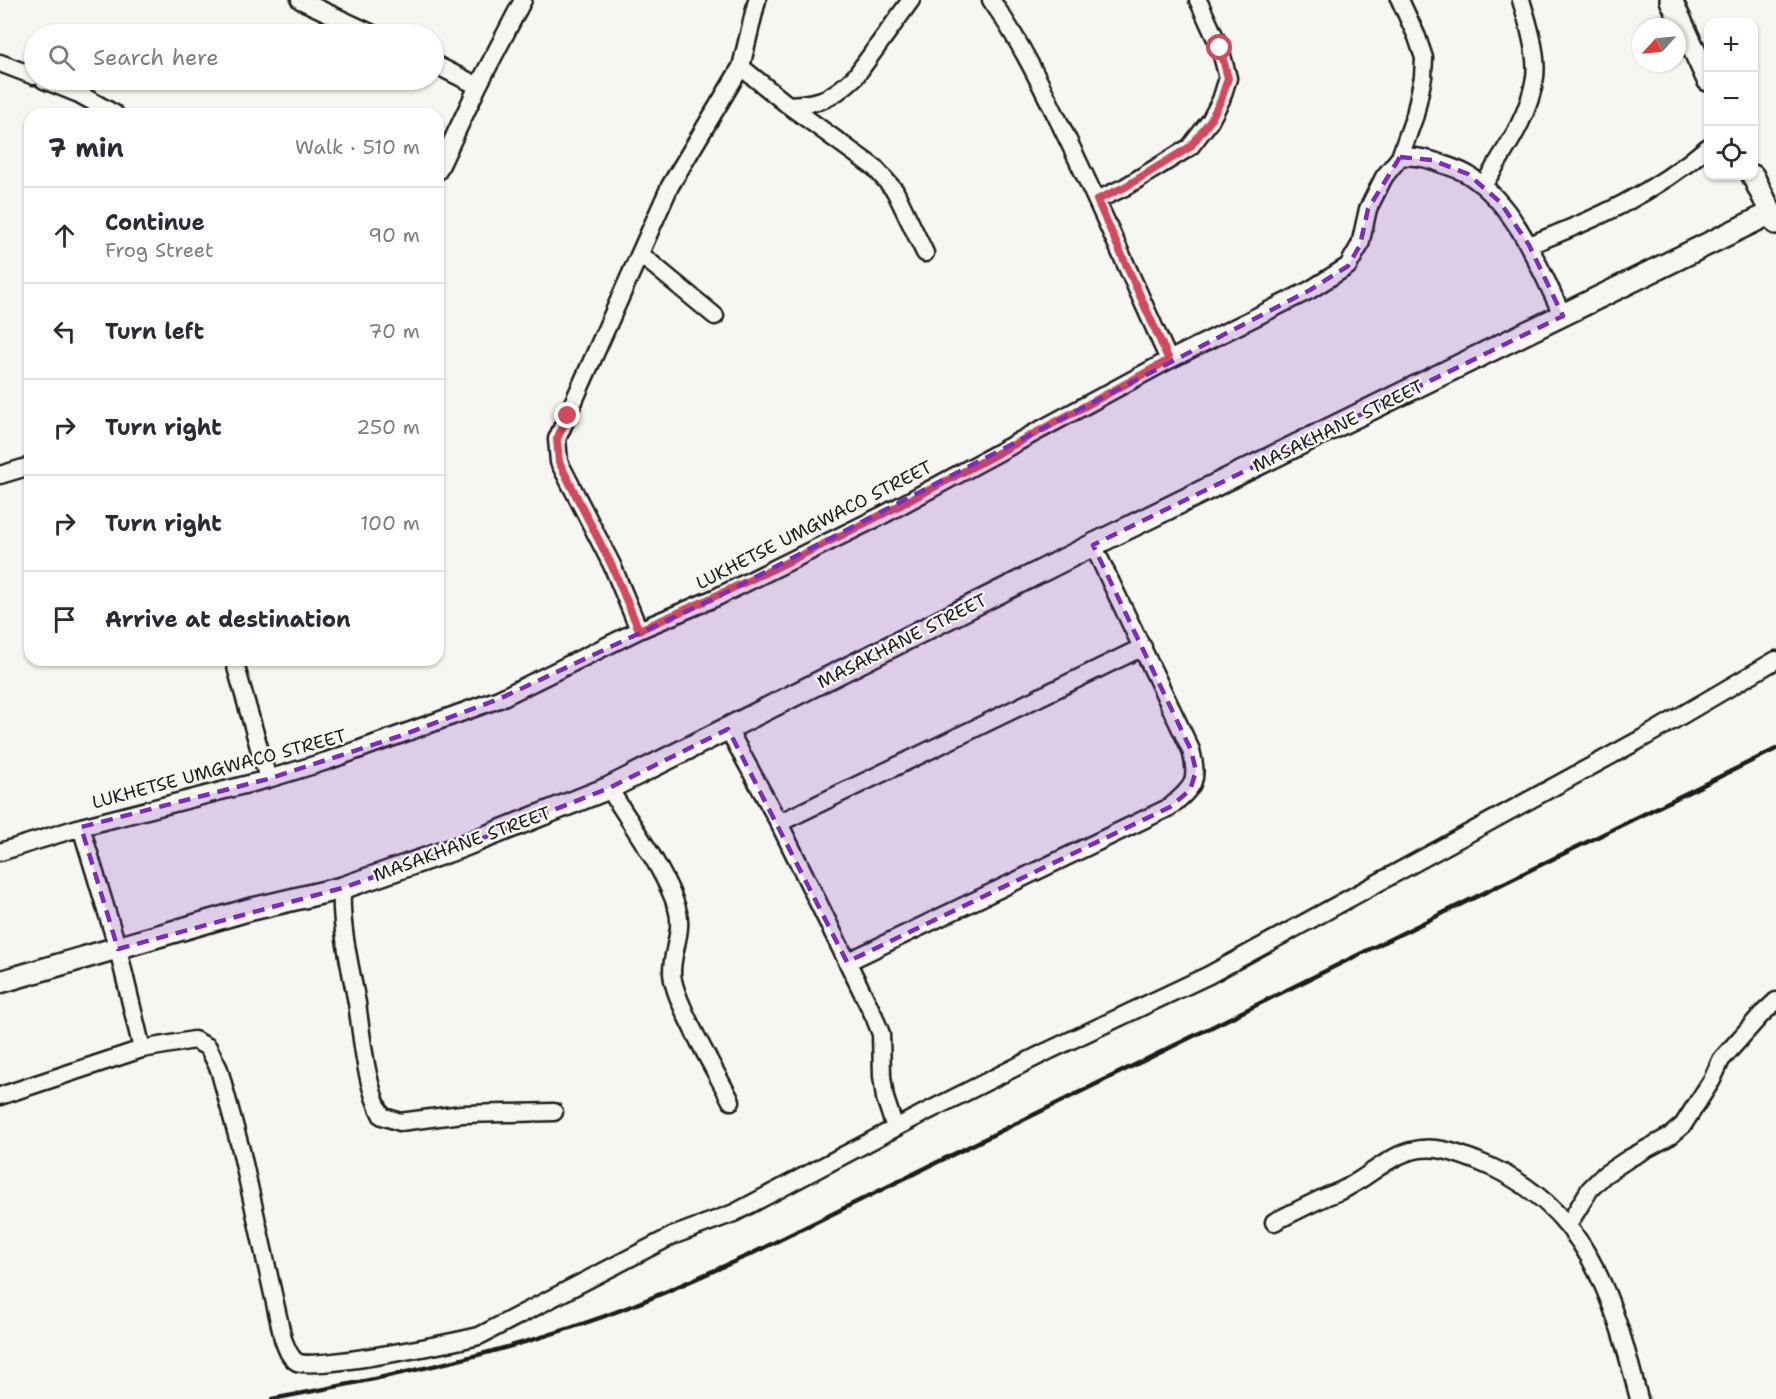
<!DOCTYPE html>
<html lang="en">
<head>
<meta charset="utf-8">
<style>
	:root { --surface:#fff; --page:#f2f2f3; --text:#2b2b33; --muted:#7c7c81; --line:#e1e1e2 }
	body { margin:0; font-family:"Shantell Sans",sans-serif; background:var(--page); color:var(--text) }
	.controls { position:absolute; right:18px; top:18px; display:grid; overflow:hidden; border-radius:12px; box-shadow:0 2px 4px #0004 }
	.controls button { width:54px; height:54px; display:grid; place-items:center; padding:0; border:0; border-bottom:2px solid var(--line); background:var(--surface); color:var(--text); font:30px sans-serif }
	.compass { position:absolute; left:1632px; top:18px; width:54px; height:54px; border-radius:50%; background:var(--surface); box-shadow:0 2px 4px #0004; rotate:243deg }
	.stop { position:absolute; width:18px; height:18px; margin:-14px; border:4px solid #d1495b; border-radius:50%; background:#fff }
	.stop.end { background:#d1495b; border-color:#fff; box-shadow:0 2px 6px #0008 }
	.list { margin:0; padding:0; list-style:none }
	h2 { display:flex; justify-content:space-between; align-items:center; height:78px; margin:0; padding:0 24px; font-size:26px }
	h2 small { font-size:20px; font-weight:400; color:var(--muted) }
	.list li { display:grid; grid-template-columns:39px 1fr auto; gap:18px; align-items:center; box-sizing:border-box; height:96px; padding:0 24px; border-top:2px solid var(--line) }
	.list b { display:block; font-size:22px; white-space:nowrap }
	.list p { margin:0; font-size:20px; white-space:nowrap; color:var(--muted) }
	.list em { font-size:20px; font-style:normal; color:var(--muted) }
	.icon { flex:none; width:33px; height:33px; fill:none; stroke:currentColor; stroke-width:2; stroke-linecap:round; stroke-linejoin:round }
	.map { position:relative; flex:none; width:1776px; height:1399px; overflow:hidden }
	.search { position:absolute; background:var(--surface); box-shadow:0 2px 4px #0004; left:24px; top:24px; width:420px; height:66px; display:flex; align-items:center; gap:15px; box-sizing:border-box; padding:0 21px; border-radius:33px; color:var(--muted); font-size:22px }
	.panel { position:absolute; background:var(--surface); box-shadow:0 2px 4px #0004; left:24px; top:108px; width:420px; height:558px; border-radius:18px }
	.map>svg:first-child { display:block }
</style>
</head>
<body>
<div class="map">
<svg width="1776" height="1399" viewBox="0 0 1776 1399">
	<rect width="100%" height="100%" fill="#f6f6f2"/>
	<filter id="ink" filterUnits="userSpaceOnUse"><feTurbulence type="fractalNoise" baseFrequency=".0167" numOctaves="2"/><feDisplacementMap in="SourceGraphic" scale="12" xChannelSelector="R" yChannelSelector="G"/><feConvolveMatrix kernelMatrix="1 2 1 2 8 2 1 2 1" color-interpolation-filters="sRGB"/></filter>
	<g filter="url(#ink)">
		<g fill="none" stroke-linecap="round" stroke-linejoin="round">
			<g stroke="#1c1c1c" stroke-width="21">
				<path id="minor" d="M300 0 373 34
					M991 0C1021 42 1043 89 1066 136 1102 210 1135 285 1169 360
					M0 63 34 76
					M434 64 478 86
					M741 67 788 105 875 168 895 191 925 253
					M44 80 79 94 115 114
					M788 105C821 103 830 100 855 77L911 0
					M1400 157C1416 155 1430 159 1445 165 1453 168 1463 171 1470 176 1517 207 1539 267 1563 316
					M438 171 478 86 523 0
					M1483 186C1504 151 1529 118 1535 77 1538 55 1528 22 1521 0
					M1097 200 1125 187 1190 147 1210 121 1221 100 1228 78 1220 48 1198 0
					M1529 245C1596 219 1653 194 1708 147
					M640 254 715 316
					M0 475 30 466
					M639 630 612 565 559 462 557 439 670 186 741 67 757 0
					M234 660 268 779
					M728 729 779 823 874 1016 881 1034 882 1076 885 1098 895 1128
					M609 788C631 825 664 868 677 908 684 930 672 950 672 972 672 999 717 1073 731 1101
					M779 823 1143 647
					M81 827 118 949 142 1049
					M0 852 81 827 268 779 327 761 499 699 639 630 717 597 883 515 1169 360 1310 290 1348 266 1360 245 1368 209 1384 177 1400 157 1415 115 1423 77 1424 58 1417 37 1400 0
					M342 888C340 927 350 965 357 1003 362 1038 366 1086 382 1116L400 1122 462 1114 554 1112
					M847 962 1170 807C1194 786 1199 782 1191 750L1093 545
					M0 1096 142 1049 194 1040 208 1047 219 1069 241 1150 283 1339C286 1347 289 1357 297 1362 313 1371 454 1342 479 1336L672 1236 734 1213 922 1114 1046 1052 1209 975 1643 738 1776 660
					M1274 1222C1290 1214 1306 1206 1323 1198 1331 1194 1340 1192 1348 1187 1369 1176 1388 1157 1411 1151 1434 1144 1456 1153 1477 1161 1586 1203 1613 1296 1639 1399
					M1568 1225 1590 1189 1604 1175 1628 1159 1670 1136 1683 1125 1712 1080 1721 1060 1760 1016 1776 1001"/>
			</g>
			<g stroke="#1c1c1c" stroke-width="26">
				<path id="tertiary" d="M1671 0 1708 80
					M1753 176 1776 223
					M0 982 248 910 342 888 460 847 609 788 1093 545 1771 213"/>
			</g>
			<use href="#minor" stroke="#f6f6f2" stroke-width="16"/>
			<use href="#tertiary" stroke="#f6f6f2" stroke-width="21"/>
			<path stroke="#1c1c1c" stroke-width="4.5" d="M272 1399C395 1376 518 1351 634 1305 672 1290 710 1272 747 1256L1776 749"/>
		</g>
	</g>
	<g fill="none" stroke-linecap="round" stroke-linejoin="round" filter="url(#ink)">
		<path stroke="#d1495b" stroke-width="8" d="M568 416 557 439 559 462 612 566 639 630C822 552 995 455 1169 360L1097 200 1125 187 1190 147 1210 121 1221 100 1228 78 1220 48"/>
	</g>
	<path fill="#7b2cbf" fill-opacity="0.2" stroke="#7b2cbf" stroke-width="4.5" stroke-dasharray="12 8" stroke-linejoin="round" d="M1400 157 1432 160 1468 174 1500 202 1529 245 1563 316 1093 545 1191 750 1196 771 1190 790 1170 807 847 962 728 729 609 788 460 847 342 888 118 949 81 827 268 779 400 736 499 699 717 597 1310 290 1348 266 1360 245 1368 209Z"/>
	<g text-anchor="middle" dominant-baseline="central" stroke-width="5" stroke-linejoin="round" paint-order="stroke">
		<g font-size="18" fill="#1c1c1c" stroke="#f6f6f2">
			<text transform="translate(1338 426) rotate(-26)">MASAKHANE STREET</text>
			<text transform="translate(814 525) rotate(-27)">LUKHETSE UMGWACO STREET</text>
			<text transform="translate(902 641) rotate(-27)">MASAKHANE STREET</text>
			<text transform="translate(219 769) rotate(-15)">LUKHETSE UMGWACO STREET</text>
			<text transform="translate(462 844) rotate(-20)">MASAKHANE STREET</text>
		</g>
	</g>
</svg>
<div class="controls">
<button>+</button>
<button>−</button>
<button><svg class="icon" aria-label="locate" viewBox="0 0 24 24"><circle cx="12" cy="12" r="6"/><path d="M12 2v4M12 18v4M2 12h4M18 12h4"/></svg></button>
</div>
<svg class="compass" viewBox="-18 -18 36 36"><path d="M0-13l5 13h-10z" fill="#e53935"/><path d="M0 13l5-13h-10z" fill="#7c7c81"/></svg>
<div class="stop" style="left:1220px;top:48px"></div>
<div class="stop end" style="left:568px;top:416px"></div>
<div class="search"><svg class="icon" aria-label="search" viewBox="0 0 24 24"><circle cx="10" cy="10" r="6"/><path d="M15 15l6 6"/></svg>Search here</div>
<section class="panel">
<h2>7 min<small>Walk · 510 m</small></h2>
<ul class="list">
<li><svg class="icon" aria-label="ahead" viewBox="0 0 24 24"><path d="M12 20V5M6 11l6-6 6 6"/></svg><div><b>Continue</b><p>Frog Street</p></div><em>90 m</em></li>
<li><svg class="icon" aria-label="left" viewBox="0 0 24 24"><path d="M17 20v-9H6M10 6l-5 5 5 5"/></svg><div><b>Turn left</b></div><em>70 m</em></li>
<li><svg class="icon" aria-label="right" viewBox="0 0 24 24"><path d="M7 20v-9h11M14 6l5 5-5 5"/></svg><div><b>Turn right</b></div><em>250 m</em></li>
<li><svg class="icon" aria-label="right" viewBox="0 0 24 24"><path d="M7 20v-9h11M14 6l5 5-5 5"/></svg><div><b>Turn right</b></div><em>100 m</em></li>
<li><svg class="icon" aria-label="arrive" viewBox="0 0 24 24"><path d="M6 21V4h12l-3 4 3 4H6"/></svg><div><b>Arrive at destination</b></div></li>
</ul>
</section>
</div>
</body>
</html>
